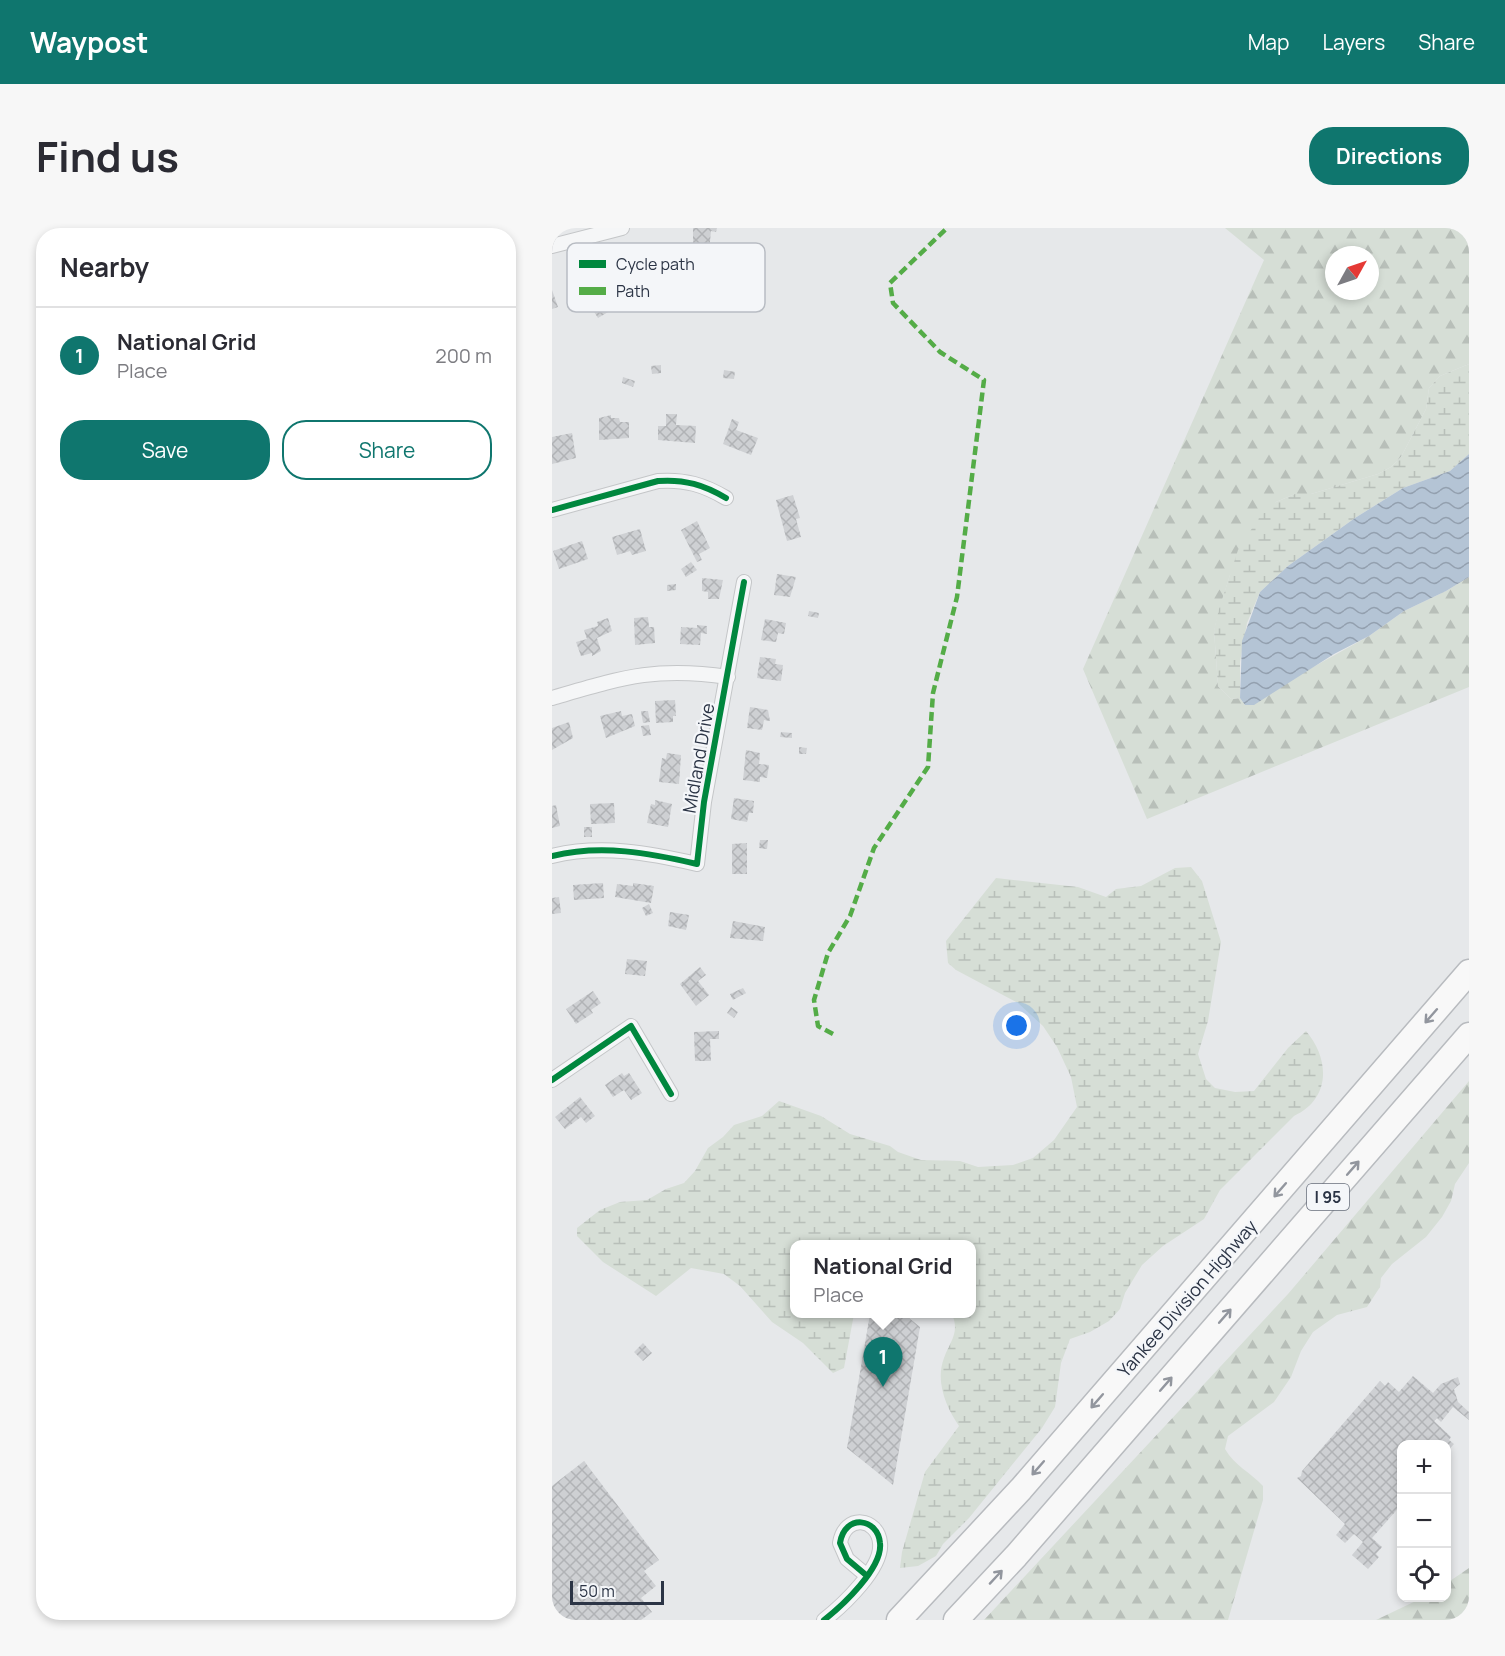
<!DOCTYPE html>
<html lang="en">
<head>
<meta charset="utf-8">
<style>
	:root { --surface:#fff; --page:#f7f7f7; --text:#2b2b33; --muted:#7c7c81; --line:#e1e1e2; --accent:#0f766e }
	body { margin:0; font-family:Manrope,sans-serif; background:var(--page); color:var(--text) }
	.controls { position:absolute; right:18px; bottom:18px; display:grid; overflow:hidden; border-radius:12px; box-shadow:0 3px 9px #0003 }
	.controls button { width:54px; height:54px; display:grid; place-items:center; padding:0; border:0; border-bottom:2px solid var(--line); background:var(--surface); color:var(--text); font:30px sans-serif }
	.compass { position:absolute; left:773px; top:18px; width:54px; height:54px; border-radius:50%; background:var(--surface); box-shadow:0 3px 9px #0003; rotate:50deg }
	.scale { position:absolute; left:18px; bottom:15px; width:94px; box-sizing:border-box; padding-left:6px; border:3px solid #2b3445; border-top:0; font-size:16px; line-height:21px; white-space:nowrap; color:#2b3445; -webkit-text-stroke:4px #f4f6f9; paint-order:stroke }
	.you { position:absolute; left:465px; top:798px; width:21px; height:21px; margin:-15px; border:4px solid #fff; border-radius:50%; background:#1a73e8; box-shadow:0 0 0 9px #1a73e833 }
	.badge { display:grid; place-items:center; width:39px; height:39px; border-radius:50%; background:var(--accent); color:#fff; font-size:20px; font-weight:700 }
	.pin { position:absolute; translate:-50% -50px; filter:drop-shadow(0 2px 3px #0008) }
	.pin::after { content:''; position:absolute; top:32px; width:21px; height:18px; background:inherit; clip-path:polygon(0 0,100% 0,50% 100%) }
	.popup { position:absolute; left:238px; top:1012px; width:186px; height:78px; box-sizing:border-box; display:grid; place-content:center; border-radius:12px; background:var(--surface); filter:drop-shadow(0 2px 4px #0005); font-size:20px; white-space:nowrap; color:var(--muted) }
	.popup b { font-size:22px; color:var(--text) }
	.popup::after { content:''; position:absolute; left:50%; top:100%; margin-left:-12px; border:12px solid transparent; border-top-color:var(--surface) }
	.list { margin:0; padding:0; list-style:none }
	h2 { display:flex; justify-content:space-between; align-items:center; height:78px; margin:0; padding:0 24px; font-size:26px }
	h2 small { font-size:20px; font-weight:400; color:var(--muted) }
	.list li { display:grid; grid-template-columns:39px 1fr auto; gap:18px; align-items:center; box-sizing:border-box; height:96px; padding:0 24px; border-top:2px solid var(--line) }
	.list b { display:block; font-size:22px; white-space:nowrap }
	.list p { margin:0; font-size:20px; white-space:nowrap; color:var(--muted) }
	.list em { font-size:20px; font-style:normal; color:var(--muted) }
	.actions { display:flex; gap:12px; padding:18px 24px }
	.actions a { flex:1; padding:14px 0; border:2px solid var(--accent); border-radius:24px; text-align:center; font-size:21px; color:var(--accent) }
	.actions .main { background:var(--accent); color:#fff }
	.icon { flex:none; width:33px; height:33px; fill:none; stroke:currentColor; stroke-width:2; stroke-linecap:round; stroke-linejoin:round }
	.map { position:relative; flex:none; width:917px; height:1392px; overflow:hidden; border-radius:24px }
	header { display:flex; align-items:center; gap:36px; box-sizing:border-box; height:84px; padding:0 30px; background:var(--accent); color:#fff }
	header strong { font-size:28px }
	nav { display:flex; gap:33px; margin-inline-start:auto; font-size:21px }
	.intro { display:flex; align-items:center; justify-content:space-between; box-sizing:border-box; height:144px; padding:0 36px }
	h1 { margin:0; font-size:42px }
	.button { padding:15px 27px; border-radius:24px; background:var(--accent); color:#fff; font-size:21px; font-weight:700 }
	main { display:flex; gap:36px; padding:0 36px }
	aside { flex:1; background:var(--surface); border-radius:24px; box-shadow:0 3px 9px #0003 }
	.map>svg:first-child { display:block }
</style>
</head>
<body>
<header>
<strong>Waypost</strong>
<nav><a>Map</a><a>Layers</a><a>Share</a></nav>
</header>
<div class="intro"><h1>Find us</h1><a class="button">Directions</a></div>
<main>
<aside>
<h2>Nearby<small></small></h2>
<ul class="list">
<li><span class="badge">1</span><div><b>National Grid</b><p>Place</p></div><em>200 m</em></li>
</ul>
<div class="actions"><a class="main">Save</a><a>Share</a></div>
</aside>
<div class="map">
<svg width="917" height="1392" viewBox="0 0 917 1392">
	<defs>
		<pattern id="forest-firs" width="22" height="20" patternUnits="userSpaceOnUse" patternTransform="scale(1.5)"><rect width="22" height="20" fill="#d6ded6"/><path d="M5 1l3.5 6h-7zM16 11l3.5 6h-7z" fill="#b8bfb9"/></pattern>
		<pattern id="wetland-marsh" width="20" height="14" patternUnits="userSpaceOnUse" patternTransform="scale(1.5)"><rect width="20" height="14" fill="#d6ded6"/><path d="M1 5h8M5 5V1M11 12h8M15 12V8" fill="none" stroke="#b8bfb9"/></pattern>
		<pattern id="water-waves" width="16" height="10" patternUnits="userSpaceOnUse" patternTransform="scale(1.5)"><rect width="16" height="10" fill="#b4c4d5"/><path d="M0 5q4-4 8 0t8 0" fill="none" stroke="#93a0af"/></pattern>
		<pattern id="building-cross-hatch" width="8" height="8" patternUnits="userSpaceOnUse" patternTransform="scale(1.5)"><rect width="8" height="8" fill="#ced0d3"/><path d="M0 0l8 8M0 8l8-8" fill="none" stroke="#b1b3b6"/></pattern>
	</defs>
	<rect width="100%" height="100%" fill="#e6e8ea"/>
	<path fill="url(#forest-firs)" fill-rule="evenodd" d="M673 0H917V136L888 148 877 160 874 181 849 229 839 239 826 246 759 266H743L724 274 678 347 673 363 662 402 666 458 679 471 688 470 693 477 817 408 852 383 894 363 917 349V459L595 591 531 441 712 32ZM782 27H818V63H782Z
		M917 853V935L903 956 899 973 890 989 874 1009 840 1036 829 1050 828 1059 815 1079 785 1087 761 1104 749 1123 739 1149 722 1174 676 1208 673 1221C683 1238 698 1244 711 1258V1272L676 1392H432L736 1066Z
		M917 1340V1392H824L870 1370H894L895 1355Z"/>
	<path fill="url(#wetland-marsh)" d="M917 136V226L898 243 851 260 803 290 736 338 708 364 695 395 688 434V470L679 471 666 458 662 402 667 381 686 322 708 288 724 274 743 266H759L826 246 839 239 849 229 874 181 877 160 888 148Z
		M639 639 650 653 669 714 656 793 646 826 654 851 663 860 683 864 702 863 736 820 754 803C778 831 779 871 742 888L668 962 652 991 611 1018 590 1037 573 1065 568 1081 557 1093 538 1104 518 1111 509 1135 503 1179 490 1200 417 1290 391 1316 384 1328 366 1338 348 1340 350 1324 373 1244 407 1198C394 1179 383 1153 392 1130 398 1113 408 1105 400 1086H419V1016H242V1086H302L292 1140 281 1145 251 1115 220 1094 188 1058 172 1046 139 1040 104 1068 51 1034 25 1008V1000L48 982 68 974 95 972 114 961 132 955 143 943 156 920 171 909 182 897 210 888 227 873 269 888 298 906 338 918 346 924 369 932 408 933 426 939 461 937 481 930 502 912 525 879 519 849 505 819 491 798 466 775 404 742 396 735 394 713 444 650 526 659 554 669 564 661 589 658 623 640Z"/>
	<path fill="url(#water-waves)" d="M917 226V349L894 363 852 383 817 408 782 426 702 477H693L688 470 690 413 708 364 736 338 803 290 851 260 898 243Z"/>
	<path fill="url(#building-cross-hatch)" d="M141 0H165L164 4 159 3 157 24 141 21Z
		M120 44 125 61 95 70 90 54Z
		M182 51 188 56 184 61 178 56Z
		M55 53 65 66 61 68 68 77 46 90 33 70Z
		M0 62 6 79 0 81Z
		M109 137V145L100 146 99 138Z
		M172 142 183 144 182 151 171 150Z
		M71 149 83 153 81 159 70 155Z
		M114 186H125L124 197 144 198 143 215 106 212V198H114Z
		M59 187V190H67L68 194H77V210L47 212V190Z
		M180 191 187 194 184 202 206 210 199 227 171 216Z
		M20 205 24 230 0 236V209Z
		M241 267 248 290 244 291 249 309 235 313 224 272Z
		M145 293 158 320 147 326 150 332 145 334 129 302Z
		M88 301 94 323 80 327 78 323 65 327 60 309Z
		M30 313 36 331 7 341 1 323Z
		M139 334 145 342 134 349 129 341Z
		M225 346 244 349 238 369 222 367Z
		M150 350 171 352 167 371H156V364L150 363Z
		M124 356V362L115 363V357Z
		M257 383 267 385 266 390 256 388Z
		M96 389 97 399H102L103 415 83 417 82 390Z
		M56 390 60 403 45 410 49 423 40 428V425L29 428 24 414 35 411 32 402 46 398 45 394Z
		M213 391 234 395 232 406 226 405 224 414 209 412Z
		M145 397 155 398V406L149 405 148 417 128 416 129 399 145 400Z
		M208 429 224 431 223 436 231 437 229 453 205 450Z
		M123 472 124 488H121V494L104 495 103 473Z
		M198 479 216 482 218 493 212 492 210 502 195 500Z
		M69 483 70 488 80 486 83 498 54 510 48 488Z
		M89 483H96L98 494 91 495Z
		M17 494 21 510 0 522V500Z
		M97 497 99 507 91 508 89 498Z
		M229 504 240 505V510L228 509Z
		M247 519 255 520 254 526H247Z
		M194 522 208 525 207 536 217 537 215 550 208 549V554L191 552Z
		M115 525 129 527 127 556 107 554 110 530 114 531Z
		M182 570 202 573 201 585H197L195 594 179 591Z
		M103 572 120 576 116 599 95 595 99 576 103 577Z
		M62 575 63 595 39 596 38 576Z
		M4 577 8 598 0 600V578Z
		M32 599H40V609H32Z
		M208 612H216L215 621 207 620Z
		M195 615V646H180V616Z
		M51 655 52 670 22 672 21 657Z
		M81 655 102 658 99 675 63 669 65 656 81 658Z
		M7 669 9 685 0 686V670Z
		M97 676 101 685 94 688 90 680Z
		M118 684 137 687 134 702 116 698Z
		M181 693 213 699 211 713 178 710Z
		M75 731 95 733 93 748 73 746Z
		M148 739 154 747 146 753 157 767 144 778 128 756Z
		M191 760 194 765 181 772 178 766Z
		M41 763 49 775 39 782 41 785 24 796 14 781Z
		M179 779 186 784 182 790 175 785Z
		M167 803V811H158L159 833H143L142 804Z
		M70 845 72 848 77 845 90 865 79 872 72 862 61 869 53 857Z
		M28 869 43 888 34 895 29 889 13 901 3 889Z
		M318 1086H352L368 1099 341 1257 295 1220Z
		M91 1115 100 1125 91 1133 82 1124Z
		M861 1148 881 1165 889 1156 906 1149 908 1156 902 1161 906 1174 917 1184V1192L901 1179 889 1194 885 1190 882 1193 899 1209 897 1212 902 1216 894 1225V1216H850V1276L820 1310 830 1319 824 1326 827 1329 816 1341 800 1327 811 1314 802 1306 793 1315 784 1307 793 1296 745 1250 749 1248 750 1243 828 1153 833 1158 836 1154 847 1164Z
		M32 1233 107 1332 92 1343 104 1358 89 1370 100 1384 89 1392H0V1258Z"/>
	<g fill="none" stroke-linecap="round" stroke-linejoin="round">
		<g stroke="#c4c6c8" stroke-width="16">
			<path id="minor" d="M0 18 70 0
				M0 282 106 253C133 251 152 257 174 270
				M0 470C69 450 103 438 176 449
				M0 628C49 616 98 625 145 636L152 574 192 354
				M0 852 79 798 119 866
				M272 1392C290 1378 331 1340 328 1315 326 1290 293 1285 288 1315L295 1331 314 1347"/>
		</g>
		<g stroke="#b8bbbf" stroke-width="27">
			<path id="motorway" d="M347 1392 469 1261 917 744
				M404 1392 464 1328 917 807"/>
		</g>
		<use href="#minor" stroke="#f5f6f7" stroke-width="14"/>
		<use href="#motorway" stroke="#f8f8f8" stroke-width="24"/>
		<path stroke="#54ac47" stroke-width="4.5" stroke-dasharray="9 4.5" stroke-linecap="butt" d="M281 806 266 798 262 772 276 725 298 688 322 620 376 539 381 465 405 369 432 152 388 124 341 75 338 55 395 0"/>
		<g stroke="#f4f6f9" stroke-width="10">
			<path id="cycleway" d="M0 282 106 253C133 251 152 257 174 270
				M0 628C49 616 98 625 145 636L152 574 192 354
				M0 852 79 798 119 866
				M272 1392C290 1378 331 1340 328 1315 326 1290 293 1285 288 1315L295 1331 314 1347"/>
		</g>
		<use href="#cycleway" stroke="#00873e" stroke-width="6"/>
	</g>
	<defs><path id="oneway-shaft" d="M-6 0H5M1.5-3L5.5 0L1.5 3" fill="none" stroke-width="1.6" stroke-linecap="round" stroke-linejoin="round" transform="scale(1.5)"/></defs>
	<g stroke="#92969e">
		<use href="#oneway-shaft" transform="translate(879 788) rotate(131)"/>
		<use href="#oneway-shaft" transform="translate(801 940) rotate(-49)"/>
		<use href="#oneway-shaft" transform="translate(728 962) rotate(131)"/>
		<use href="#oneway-shaft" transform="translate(673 1088) rotate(-49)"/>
		<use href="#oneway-shaft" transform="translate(614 1156) rotate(-49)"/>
		<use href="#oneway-shaft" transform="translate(545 1173) rotate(131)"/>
		<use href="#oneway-shaft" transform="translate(486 1240) rotate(131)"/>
		<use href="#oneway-shaft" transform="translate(444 1349) rotate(-47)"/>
	</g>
	<g text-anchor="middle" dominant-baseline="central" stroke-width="4.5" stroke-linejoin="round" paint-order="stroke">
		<rect fill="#f4f6f9" stroke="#676e7b" stroke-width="1.5" x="755" y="956" width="42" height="26" rx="4.5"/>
		<g font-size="16" font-weight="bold" fill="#2b3445">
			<text x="776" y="969">I 95</text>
		</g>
		<g font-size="18" fill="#2b3445" stroke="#f4f6f9">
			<text transform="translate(146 530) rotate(-80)">Midland Drive</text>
			<text transform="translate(635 1070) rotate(-49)">Yankee Division Highway</text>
		</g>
	</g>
	<rect x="15" y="15" width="198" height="69" rx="9" fill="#f4f6f9" stroke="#b8bcc3" stroke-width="1.5"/>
	<rect x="27" y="32" width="27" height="8" fill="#00873e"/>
	<rect x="27" y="59" width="27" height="8" fill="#54ac47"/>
	<g font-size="16" fill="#2b3445">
		<text x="64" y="42">Cycle path</text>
		<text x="64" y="69">Path</text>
	</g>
</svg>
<div class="controls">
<button>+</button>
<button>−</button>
<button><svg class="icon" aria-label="locate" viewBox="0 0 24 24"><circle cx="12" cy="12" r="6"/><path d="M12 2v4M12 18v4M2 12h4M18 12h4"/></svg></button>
</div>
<svg class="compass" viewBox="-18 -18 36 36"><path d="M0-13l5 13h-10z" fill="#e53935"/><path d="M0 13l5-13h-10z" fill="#7c7c81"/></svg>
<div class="scale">50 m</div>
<div class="you"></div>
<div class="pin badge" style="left:331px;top:1159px">1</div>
<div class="popup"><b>National Grid</b>Place</div>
</div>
</main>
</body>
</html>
